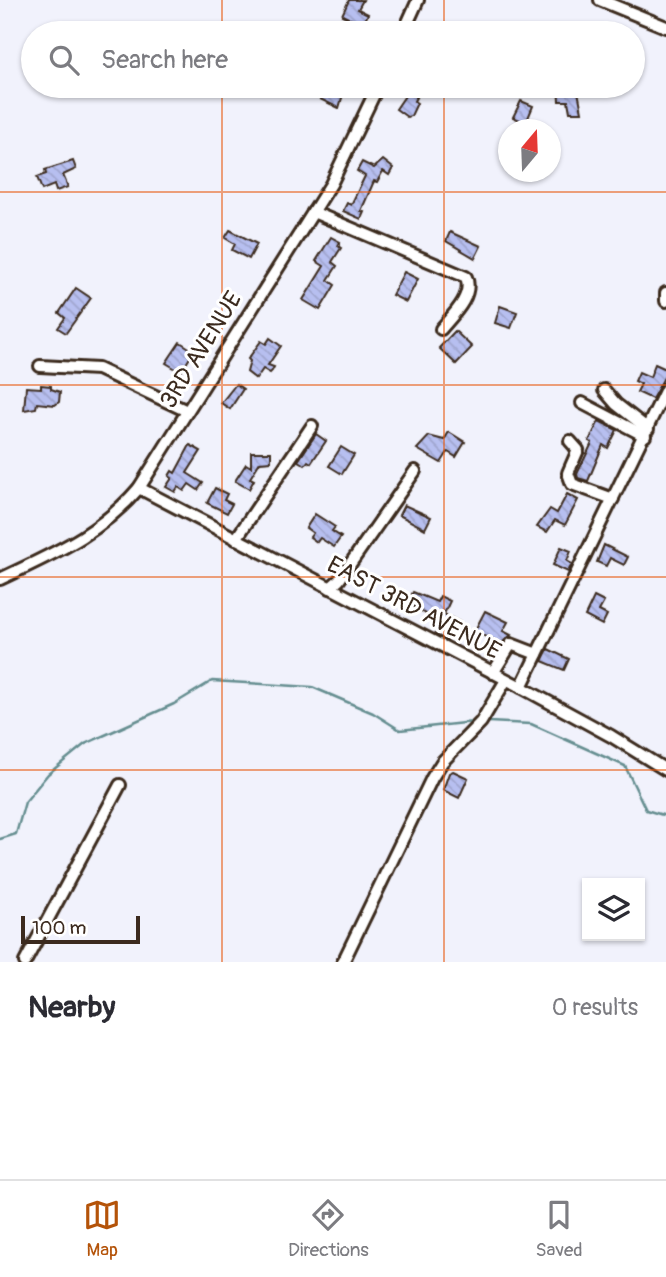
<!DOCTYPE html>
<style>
:root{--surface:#fff;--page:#f2f2f3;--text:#2b2b33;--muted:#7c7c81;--line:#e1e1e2;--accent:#b45309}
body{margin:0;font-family:Pangolin,sans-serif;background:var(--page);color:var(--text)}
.controls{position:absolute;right:21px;bottom:21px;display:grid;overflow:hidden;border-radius:0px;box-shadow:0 2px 5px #0004}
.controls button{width:63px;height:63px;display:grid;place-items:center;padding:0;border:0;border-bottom:2px solid var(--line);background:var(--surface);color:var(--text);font:35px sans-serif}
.compass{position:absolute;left:498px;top:119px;width:63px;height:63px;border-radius:50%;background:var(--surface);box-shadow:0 2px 5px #0004;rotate:19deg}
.scale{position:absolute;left:21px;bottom:18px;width:119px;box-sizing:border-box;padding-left:7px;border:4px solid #3b2a1e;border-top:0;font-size:19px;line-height:24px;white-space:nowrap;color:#3b2a1e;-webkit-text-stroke:5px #fff;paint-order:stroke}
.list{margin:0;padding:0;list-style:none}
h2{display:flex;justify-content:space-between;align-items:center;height:91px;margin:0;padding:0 28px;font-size:30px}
h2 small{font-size:23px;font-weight:400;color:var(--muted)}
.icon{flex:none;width:38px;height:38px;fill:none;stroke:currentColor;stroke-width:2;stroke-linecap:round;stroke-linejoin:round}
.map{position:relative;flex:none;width:666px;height:962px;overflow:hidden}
.search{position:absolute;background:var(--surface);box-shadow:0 2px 5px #0004;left:21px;right:21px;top:21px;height:77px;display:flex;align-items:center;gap:18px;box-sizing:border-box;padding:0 24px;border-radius:38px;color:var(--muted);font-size:26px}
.sheet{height:217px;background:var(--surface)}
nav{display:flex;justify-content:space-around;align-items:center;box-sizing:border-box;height:98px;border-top:2px solid var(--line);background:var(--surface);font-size:19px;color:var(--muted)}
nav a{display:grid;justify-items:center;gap:4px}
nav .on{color:var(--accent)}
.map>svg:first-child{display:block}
</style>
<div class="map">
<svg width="666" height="962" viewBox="0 0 666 962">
<defs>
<pattern id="building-back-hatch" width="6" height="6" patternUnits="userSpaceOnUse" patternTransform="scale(1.75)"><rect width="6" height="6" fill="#b7bff0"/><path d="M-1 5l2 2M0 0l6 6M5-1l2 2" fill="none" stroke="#9ea4cd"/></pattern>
</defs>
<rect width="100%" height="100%" fill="#f1f2fc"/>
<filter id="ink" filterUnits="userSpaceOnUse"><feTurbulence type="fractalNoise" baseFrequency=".0143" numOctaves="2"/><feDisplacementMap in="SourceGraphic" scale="14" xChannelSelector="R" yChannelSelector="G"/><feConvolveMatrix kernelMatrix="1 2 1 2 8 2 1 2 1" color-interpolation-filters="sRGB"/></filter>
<g filter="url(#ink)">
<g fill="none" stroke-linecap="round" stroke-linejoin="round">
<g stroke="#658e90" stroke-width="2.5">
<polyline points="489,722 531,724 625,766 646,810 666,816"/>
<polyline points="0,839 16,834 25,802 48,774 85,744 174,704 212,681 312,687 373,713 400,730 473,722"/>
</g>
</g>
<g fill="url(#building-back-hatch)" stroke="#3b2a1e" stroke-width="2">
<polygon points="349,0 363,0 358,9 368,14 363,25 342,15"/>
<polygon points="334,86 344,91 339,108 320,99 325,88 332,91"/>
<polygon points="558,86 577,86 582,112 570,112 568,101 559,101"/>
<polygon points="409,90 418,94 414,101 417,103 411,116 407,117 396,109"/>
<polygon points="521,101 533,106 526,123 513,117"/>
<polygon points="383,160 393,168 389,175 383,171 377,182 374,181 361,211 364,212 361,219 343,211 347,203 351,205 365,176 357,171 362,162 374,168"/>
<polygon points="73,161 76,169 63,175 68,187 56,191 54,185 42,190 37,177 46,174 45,170"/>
<polygon points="230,230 257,244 249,259 232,250 235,244 225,238"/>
<polygon points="450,232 481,246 475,258 446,241"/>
<polygon points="331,237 340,242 338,246 341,248 332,262 337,266 328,280 335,285 320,310 303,300 324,266 316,261"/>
<polygon points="404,272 418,279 406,302 392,295"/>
<polygon points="76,288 91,298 66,333 58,328 65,318 59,313"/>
<polygon points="500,306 517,312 511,328 495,323"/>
<polygon points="455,331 472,347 456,364 439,348"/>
<polygon points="270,338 281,346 268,365 274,367 272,371 270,373 263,369 256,379 247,372 250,361 248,359 261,341 266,344"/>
<polygon points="180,342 194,351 181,372 166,363"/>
<polygon points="655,364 666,369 666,374 652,399 637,392 641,384 635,381 639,372 650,377"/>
<polygon points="236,384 243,389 230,409 221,403"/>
<polygon points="41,385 51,386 51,389 60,392 59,402 55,405 37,403 36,408 24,410 26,387 41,388"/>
<polygon points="599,421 617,430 608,448 603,445 588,481 578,478 577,474 592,443 589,441"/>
<polygon points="449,432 465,442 456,457 448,452 441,463 417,449 429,436 444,440"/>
<polygon points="316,434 326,441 311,463 308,461 305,465 298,461"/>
<polygon points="190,445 201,451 187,473 203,483 198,490 189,484 184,491 178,487 175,492 166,487 172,478 169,476 172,471 175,473"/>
<polygon points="341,447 354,455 342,474 329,466"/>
<polygon points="251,452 271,452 271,461 260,462 250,478 254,480 249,489 235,481 246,464 251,467"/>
<polygon points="215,488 227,494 224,500 232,504 227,513 207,503"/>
<polygon points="567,494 578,500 565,525 555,520 547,532 537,527 550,509 557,513"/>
<polygon points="404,505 431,517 425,529 399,515"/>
<polygon points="315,514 335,527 332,531 341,537 334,547 320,538 317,542 310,537 313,533 306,528"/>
<polygon points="604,545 628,557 624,565 610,558 606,566 597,562"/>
<polygon points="561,547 571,551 567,561 572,564 568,572 553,565"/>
<polygon points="413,592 437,602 440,596 450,601 444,614 461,623 456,632 413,606 414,604 408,601"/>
<polygon points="594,597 604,602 599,611 607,615 602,625 585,616"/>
<polygon points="485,611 508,622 503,631 511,635 502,643 474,632"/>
<polygon points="548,649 569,659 564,670 542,661"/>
<polygon points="453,771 468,778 459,798 443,790 449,773"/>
</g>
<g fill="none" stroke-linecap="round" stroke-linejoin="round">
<g stroke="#3b2a1e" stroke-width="16">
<g id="minor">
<polyline points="600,0 666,27"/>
<polyline points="403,33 418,0"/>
<path d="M313 212 466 277C474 296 452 316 441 329"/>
<polyline points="666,293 666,301"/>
<polyline points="40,366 98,369 187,411"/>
<polyline points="604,390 616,404 648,429"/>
<polyline points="582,403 645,436"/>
<polyline points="570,441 578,450 568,473 572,484 613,499"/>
<polyline points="139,488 521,687 611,736 666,770"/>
<polyline points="236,539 312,426"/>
<path d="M0 579C54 553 99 535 139 488L331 184 378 86"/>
<polyline points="330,588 339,580 415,471"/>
<polyline points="493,673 511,644 537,654"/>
<polyline points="521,687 666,389"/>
<polyline points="25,962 120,785"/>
<polyline points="343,962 432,778 442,762 481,722 506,680"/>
</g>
</g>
<use href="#minor" stroke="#fff" stroke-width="10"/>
</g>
</g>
<path fill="none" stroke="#e8590c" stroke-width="2" stroke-opacity="0.55" d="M222 0V33M444 0V33M222 86V962M444 86V962M0 192H666M0 385H666M0 577H666M0 770H666"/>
<g text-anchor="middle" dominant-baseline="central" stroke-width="6" stroke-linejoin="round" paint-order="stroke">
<g font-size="24" fill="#3b2a1e" stroke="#fff">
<text transform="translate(201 350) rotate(-58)">3RD AVENUE</text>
<text transform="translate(414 608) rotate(28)">EAST 3RD AVENUE</text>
</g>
</g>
</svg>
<div class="controls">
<button><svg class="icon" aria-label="layers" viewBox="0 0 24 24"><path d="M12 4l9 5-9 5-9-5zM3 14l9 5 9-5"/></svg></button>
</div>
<svg class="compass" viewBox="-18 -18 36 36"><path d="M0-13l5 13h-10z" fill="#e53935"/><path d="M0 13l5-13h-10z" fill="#7c7c81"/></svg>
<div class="scale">100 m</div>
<div class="search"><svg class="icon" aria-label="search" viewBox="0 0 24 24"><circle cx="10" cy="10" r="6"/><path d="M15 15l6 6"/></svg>Search here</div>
</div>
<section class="sheet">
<h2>Nearby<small>0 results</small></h2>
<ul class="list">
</ul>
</section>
<nav>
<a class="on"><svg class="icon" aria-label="map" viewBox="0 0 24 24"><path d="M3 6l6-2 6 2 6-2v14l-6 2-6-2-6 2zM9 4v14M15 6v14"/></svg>Map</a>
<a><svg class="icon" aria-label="directions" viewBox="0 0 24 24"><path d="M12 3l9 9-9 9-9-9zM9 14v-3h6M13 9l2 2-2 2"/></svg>Directions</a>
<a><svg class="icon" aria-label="saved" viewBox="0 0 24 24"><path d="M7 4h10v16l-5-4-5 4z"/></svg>Saved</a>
</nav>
